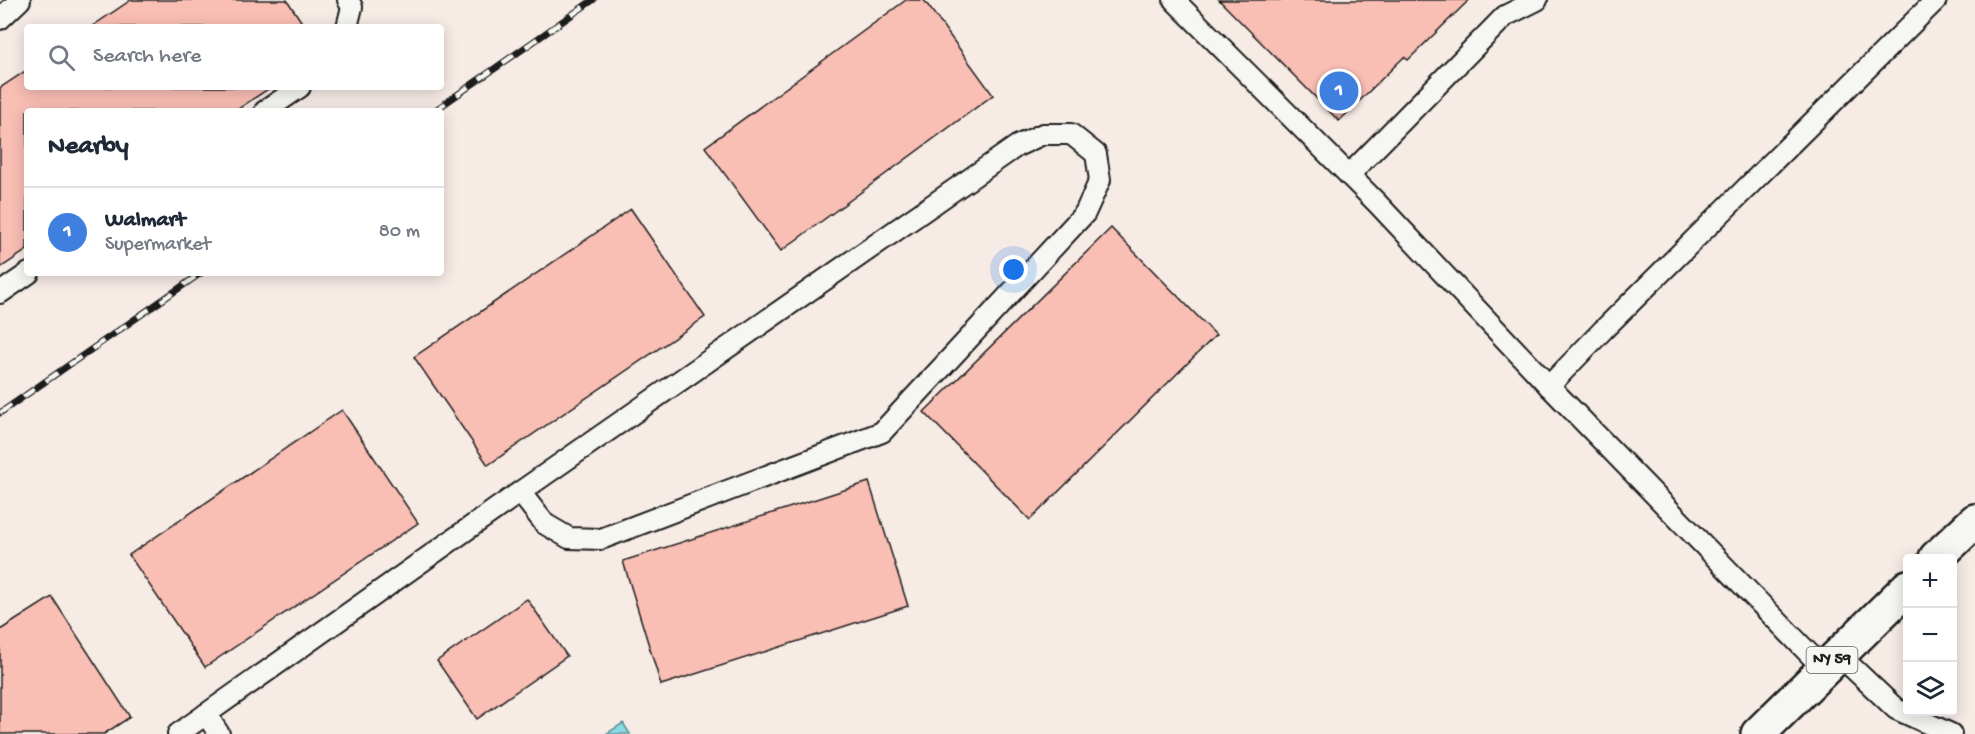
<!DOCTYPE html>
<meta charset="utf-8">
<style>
:root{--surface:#fff;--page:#f6f6f7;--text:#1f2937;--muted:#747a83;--line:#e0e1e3;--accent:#111827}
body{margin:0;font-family:"Gochi Hand",sans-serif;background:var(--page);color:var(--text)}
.controls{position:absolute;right:18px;bottom:18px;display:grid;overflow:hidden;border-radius:6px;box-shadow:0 3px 15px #0003}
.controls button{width:54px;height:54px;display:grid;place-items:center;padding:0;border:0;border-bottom:2px solid var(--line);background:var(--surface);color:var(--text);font:30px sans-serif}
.you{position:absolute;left:1014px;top:270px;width:21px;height:21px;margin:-15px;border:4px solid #fff;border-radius:50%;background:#1a73e8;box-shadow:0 0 0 9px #1a73e833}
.badge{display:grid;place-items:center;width:39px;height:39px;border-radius:50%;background:var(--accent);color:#fff;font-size:20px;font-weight:700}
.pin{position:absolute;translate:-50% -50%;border:3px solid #fff;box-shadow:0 2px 6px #0006}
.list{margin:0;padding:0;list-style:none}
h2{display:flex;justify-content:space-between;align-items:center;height:78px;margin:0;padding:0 24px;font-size:26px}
h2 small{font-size:20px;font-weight:400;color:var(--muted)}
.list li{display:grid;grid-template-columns:39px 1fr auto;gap:18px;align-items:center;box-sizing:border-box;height:90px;padding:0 24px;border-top:2px solid var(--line)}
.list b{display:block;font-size:22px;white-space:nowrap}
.list p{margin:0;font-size:20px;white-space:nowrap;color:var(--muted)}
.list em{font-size:20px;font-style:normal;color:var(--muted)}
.icon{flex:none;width:33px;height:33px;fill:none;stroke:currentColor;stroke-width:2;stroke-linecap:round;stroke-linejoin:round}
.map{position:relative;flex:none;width:1975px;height:734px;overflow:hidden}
.search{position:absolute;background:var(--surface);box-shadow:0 3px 15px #0003;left:24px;top:24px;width:420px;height:66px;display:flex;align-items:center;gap:15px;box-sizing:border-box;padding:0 21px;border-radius:6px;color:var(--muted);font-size:22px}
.panel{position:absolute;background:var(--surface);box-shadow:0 3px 15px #0003;left:24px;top:108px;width:420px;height:168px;border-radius:6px}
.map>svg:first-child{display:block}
</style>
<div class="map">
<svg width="1975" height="734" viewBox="0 0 1975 734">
<rect width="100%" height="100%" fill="#f7ebe6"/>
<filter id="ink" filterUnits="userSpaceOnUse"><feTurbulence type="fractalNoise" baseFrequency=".0167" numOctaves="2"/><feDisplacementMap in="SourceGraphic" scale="12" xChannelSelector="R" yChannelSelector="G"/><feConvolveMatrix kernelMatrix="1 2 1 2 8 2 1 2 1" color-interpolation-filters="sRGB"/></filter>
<g filter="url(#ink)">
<polygon fill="#89dae3" stroke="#5d8e93" stroke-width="1.5" points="623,723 630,734 606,734"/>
<g fill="#f9beb4" stroke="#1c1c1c" stroke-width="1.5">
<polygon points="131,0 287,0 305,27 91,27"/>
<polygon points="906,0 924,0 993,95 781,251 705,147"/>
<polygon points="1219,0 1469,0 1408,60 1404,57 1339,121"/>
<polygon points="27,70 27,87 271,87 235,111 27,111 27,250 0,268 0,88"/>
<polygon points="631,209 705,317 488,465 414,357"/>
<polygon points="1111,228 1216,335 1030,520 924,412"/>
<polygon points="342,410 418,523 205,667 129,555"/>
<polygon points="869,482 908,606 661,685 623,561"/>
<polygon points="52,597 130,717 104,734 0,734 0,630"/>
<polygon points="527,599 567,656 477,719 437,661"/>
</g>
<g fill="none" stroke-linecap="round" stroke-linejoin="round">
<g stroke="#1c1c1c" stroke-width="24">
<g id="service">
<polyline points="1174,0 1377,203 1549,386 1824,669"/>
<polyline points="0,19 20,0"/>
<polyline points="347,27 352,7 348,0"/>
<polyline points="265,111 300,87"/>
<polyline points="1349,175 1505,16 1537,0"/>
<polyline points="0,293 29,273"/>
<polyline points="1549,386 1603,330 1936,0"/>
<polyline points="1838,654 1896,709 1951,734"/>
<polyline points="206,714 219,734"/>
<polyline points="178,734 520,492 1017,146 1043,134 1071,134 1096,154 1100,180 1085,213 882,432 601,539 569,538 545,524 520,492"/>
</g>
</g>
<g stroke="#1c1c1c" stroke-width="38">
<g id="primary">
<polyline points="1936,558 1975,521"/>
<polyline points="1758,734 1908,587"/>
</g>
</g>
<use href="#service" stroke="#f6f6f2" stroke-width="20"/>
<use href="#primary" stroke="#f6f6f2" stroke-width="33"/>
<g stroke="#1c1c1c" stroke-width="7">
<g id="rail">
<polyline points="434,111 593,0"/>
<polyline points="0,413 201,273"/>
</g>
</g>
<use href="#rail" stroke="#f6f6f2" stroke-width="4.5" stroke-dasharray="14" stroke-linecap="butt"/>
</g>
</g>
<g text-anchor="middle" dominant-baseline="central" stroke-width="4.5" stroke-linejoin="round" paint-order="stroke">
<rect fill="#f6f6f2" stroke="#5d5d5c" stroke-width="1.5" x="1806.5" y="647" width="51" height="26" rx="4.5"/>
<g font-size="16" font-weight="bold" fill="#1c1c1c">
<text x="1832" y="660">NY 59</text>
</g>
</g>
</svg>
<div class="controls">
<button>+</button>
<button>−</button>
<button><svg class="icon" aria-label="layers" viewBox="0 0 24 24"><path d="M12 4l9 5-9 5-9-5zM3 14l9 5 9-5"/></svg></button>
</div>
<div class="you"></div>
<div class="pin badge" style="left:1339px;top:91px;background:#3f7fe0">1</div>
<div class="search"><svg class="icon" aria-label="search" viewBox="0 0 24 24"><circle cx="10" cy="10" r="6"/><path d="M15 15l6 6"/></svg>Search here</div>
<section class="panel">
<h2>Nearby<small></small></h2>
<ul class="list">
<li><span class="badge" style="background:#3f7fe0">1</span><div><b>Walmart</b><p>Supermarket</p></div><em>80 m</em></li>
</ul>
</section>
</div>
